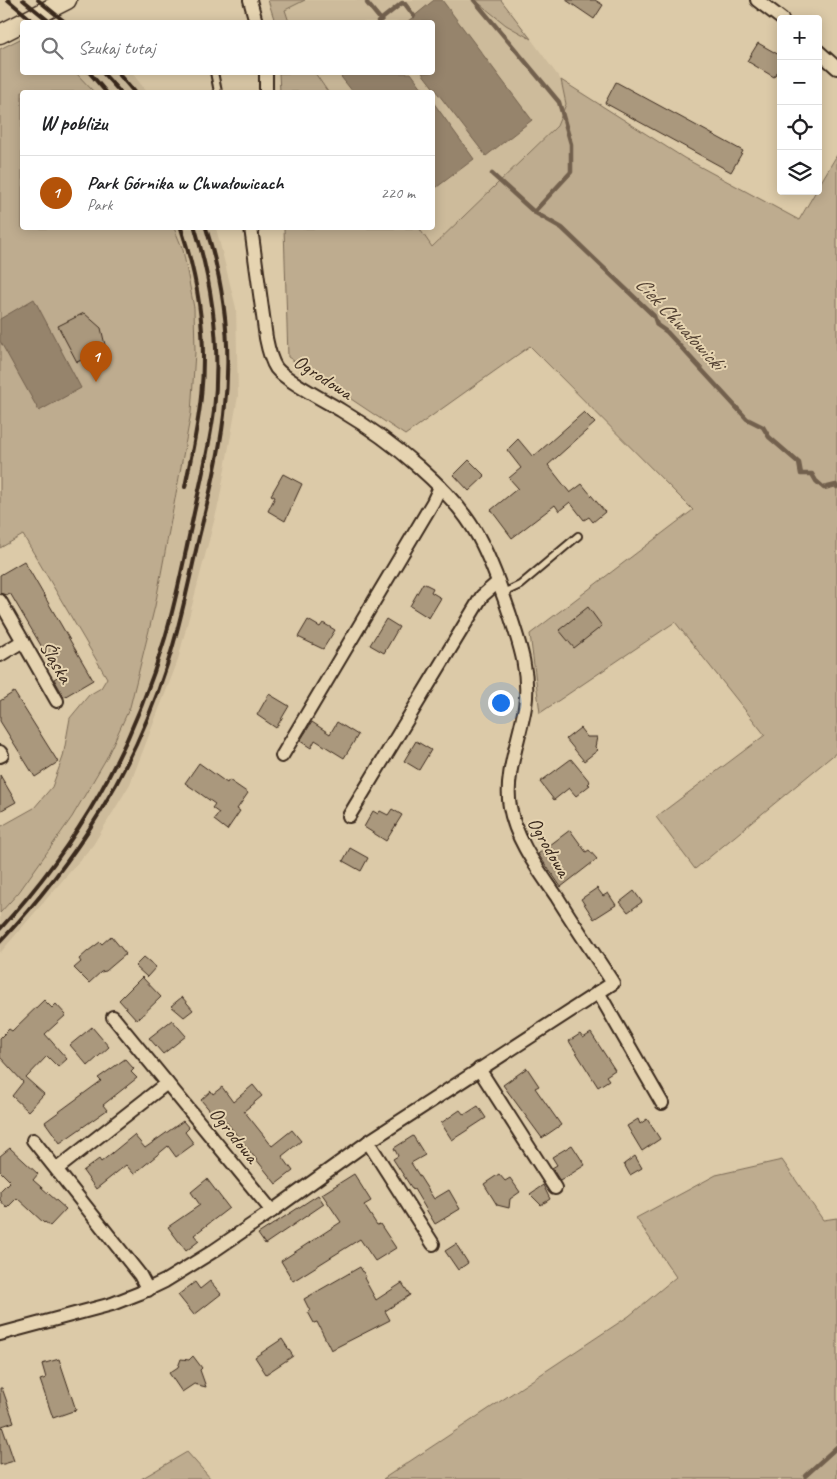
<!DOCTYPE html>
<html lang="pl">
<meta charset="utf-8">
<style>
:root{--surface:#fff;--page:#f2f2f2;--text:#202124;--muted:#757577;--line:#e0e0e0;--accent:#b45309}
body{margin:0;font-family:Caveat,sans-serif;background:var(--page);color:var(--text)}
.controls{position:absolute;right:15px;top:15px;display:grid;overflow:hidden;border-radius:5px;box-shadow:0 2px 12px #0003}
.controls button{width:45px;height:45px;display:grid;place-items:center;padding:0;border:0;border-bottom:1px solid var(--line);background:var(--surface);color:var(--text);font:25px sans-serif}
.you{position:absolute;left:500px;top:702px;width:18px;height:18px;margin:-12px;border:4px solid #fff;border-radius:50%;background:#1a73e8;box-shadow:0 0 0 8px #1a73e833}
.badge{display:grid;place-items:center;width:32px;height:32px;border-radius:50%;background:var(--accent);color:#fff;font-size:16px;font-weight:700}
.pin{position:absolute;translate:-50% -41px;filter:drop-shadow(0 1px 2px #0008)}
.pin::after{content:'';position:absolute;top:26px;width:18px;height:15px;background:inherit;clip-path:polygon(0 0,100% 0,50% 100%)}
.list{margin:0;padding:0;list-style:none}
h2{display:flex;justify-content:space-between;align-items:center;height:65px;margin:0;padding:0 20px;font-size:21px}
h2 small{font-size:16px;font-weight:400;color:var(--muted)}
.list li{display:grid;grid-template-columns:32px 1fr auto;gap:15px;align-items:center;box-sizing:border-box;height:75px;padding:0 20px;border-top:1px solid var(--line)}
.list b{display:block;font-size:19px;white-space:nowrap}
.list p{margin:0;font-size:16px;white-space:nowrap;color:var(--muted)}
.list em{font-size:16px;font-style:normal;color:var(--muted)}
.icon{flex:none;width:28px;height:28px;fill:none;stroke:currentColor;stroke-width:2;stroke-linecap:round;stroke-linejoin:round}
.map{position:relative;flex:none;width:837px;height:1479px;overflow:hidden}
.search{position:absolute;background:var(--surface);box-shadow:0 2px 12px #0003;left:20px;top:20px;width:415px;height:55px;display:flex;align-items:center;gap:12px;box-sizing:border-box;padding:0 18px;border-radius:5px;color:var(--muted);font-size:19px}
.panel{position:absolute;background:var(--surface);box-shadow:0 2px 12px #0003;left:20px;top:90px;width:415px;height:140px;border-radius:5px}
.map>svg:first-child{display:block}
</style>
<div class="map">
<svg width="837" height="1479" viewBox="0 0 837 1479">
<rect width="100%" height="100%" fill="#dccaa8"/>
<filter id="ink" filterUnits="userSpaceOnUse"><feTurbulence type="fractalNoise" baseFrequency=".02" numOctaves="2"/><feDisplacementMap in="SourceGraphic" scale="10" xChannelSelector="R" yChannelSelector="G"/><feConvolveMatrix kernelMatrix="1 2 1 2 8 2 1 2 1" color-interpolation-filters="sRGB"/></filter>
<g filter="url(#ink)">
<g fill="#cdbb9b">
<polygon points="305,0 475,0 506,25 531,39 561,80 566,104 557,126 432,247 419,228 432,228 432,92 328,92 315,73 432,72 432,22 289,22 285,10"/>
<polygon points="76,73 132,73 147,92 94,92"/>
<polygon points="174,228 216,228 236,308 238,396 219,502 177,663 130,784 93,845 0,953 0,913 19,892 72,817 106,759 130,707 155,606 191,413 195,352 194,308 183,250"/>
</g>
<g fill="#beac8f" stroke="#7c6b56">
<polygon points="268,0 305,0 285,10 289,22 275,22"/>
<polygon points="475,0 501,0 531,39 506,25"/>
<polygon points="22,38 22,72 76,73 94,92 22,92 22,228 174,228 183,250 194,308 195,352 191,413 155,606 130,707 106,759 72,817 19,892 0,913 0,827 34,808 52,787 63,757 70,718 89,695 101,688 107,678 23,535 0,548 0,49"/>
<polygon points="279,73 315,73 328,92 280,92"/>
<polygon points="561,80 684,158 799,220 816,191 818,191 818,187 837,155 837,752 695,869 656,817 765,735 675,622 540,713 530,634 693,510 530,346 405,435 288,357 284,228 419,228 432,247 557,126 566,104"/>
<polygon points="782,1160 823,1220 837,1218 837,1479 383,1479 629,1316 676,1277 636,1218 716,1175"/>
<polygon points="187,1452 211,1479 141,1479"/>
</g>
<g fill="#96846c" stroke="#72604d">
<polygon points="434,0 442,0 532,120 486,156 422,73 432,72 432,22 407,22"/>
<polygon points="338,73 411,73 425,92 353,92"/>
<polygon points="433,102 474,159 433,190 432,190"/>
<polygon points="34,299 81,388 39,411 0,341 0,319"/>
</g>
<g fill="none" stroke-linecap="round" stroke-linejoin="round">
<g stroke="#72604d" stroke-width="4.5">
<polyline points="474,0 559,102 571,144 571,172 534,212"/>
<polyline points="367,3 381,20"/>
<polyline points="378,22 402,3 405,4 414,16"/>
<polyline points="492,174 534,212 562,228 654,316 657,325 667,332 747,419 763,427 769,437 799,463 801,474 812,474 816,481 824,488 836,485 837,487"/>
<polyline points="805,1476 837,1447"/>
</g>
</g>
<g fill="#aa987d" stroke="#3b2a1e">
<polygon points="566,0 595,0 603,5 594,19"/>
<polygon points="758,43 781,56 781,66 774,77 747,61"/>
<polygon points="616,82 743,151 731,172 605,103"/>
<polygon points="84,313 101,328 106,349 77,362 58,326"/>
<polygon points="584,412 595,423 548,465 570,493 582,484 605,512 593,522 589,517 584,520 570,502 559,511 555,505 512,538 491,510 518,488 509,478 521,468 507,450 518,439 533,457"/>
<polygon points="469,460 485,476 469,491 454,475"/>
<polygon points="283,474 302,484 285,521 268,511 275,497 271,495"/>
<polygon points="24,561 93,680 64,697 54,679 59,676 10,593 6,595 0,593 0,575"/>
<polygon points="423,583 433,588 431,592 441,598 429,618 410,606"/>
<polygon points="588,607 602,626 574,648 559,630"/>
<polygon points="386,619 399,627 384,653 370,645"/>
<polygon points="308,620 320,627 323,623 335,630 323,649 298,637"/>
<polygon points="14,692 58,762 35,777 0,721 0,701"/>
<polygon points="269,694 289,706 276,728 257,715"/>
<polygon points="312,722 330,734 337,722 358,735 344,758 315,740 311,748 300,741"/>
<polygon points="580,728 587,737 597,737 595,747 598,750 584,761 566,739"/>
<polygon points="416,741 431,750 419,770 404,761"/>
<polygon points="571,759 590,782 588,784 590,785 576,796 569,788 554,800 540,782"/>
<polygon points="199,763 227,783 229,780 248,793 237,809 240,811 227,830 214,820 219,813 212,808 215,804 185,783"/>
<polygon points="0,775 16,802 0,811"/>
<polygon points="392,809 402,815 386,841 364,827 373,811 378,814 380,811 388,815"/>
<polygon points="570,830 586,852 589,850 597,859 561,887 538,854"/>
<polygon points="350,848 368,858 361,871 343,861"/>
<polygon points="597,888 603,896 608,893 616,905 594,919 581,899"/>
<polygon points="634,891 642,902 628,912 620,902"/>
<polygon points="111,936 126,954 106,971 101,972 89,983 74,968 81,962 79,959 88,951 100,942 102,944"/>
<polygon points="144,957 156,967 147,977 135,966"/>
<polygon points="142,977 161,997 137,1020 119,1000"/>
<polygon points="182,997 193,1010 184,1017 171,1006"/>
<polygon points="44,1000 52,1008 56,1004 66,1015 45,1034 67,1059 58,1067 47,1056 26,1078 44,1094 28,1111 12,1096 23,1082 0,1057 0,1038 9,1029 12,1031"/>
<polygon points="172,1020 186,1036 163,1054 149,1038"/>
<polygon points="92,1027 109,1047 88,1066 70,1045"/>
<polygon points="591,1033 615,1070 606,1076 609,1080 598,1087 569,1041 580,1034 583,1038"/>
<polygon points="125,1059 134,1069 131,1072 137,1078 103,1105 107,1110 60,1143 45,1122 101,1081 98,1078"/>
<polygon points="527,1068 539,1086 535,1088 561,1125 542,1138 503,1085"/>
<polygon points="253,1085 262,1096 244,1111 272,1146 292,1130 301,1141 282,1156 293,1171 276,1184 223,1118 219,1121 201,1100 211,1091 213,1094 222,1087 233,1102"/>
<polygon points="478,1106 486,1118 452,1140 441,1123 460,1110 464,1115"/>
<polygon points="638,1119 640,1124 647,1119 660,1139 642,1151 627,1126"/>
<polygon points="183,1121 189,1128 185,1132 194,1144 176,1157 168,1146 134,1174 126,1165 96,1189 83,1171 99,1159 101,1162 134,1135 145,1148"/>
<polygon points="413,1136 425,1155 411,1163 434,1199 449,1190 460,1209 435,1224 414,1189 413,1190 393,1159 398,1156 394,1148"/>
<polygon points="572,1145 585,1165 560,1181 552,1168 557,1165 552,1157"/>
<polygon points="10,1148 38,1174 33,1180 66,1209 50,1226 45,1222 44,1223 17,1198 7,1208 0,1200 0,1191 10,1181 0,1171 0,1156"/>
<polygon points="635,1156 642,1168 630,1175 624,1164"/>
<polygon points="354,1174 371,1201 364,1205 377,1225 380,1224 396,1248 375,1261 360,1239 293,1281 281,1261 341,1222 322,1194"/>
<polygon points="499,1174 505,1181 510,1178 520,1192 510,1199 509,1208 497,1205 484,1184"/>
<polygon points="207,1179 229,1208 194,1235 199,1241 186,1251 168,1227 200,1205 191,1192"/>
<polygon points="543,1185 550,1199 541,1205 530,1194"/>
<polygon points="318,1195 324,1204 265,1244 258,1234"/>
<polygon points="456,1244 468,1263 458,1270 445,1251"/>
<polygon points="360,1267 366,1277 364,1278 376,1300 402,1283 410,1295 385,1311 390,1320 331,1350 317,1322 314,1323 308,1312 310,1311 304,1299"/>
<polygon points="210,1281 221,1294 194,1315 178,1295 195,1282 200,1289"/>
<polygon points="282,1339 293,1356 266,1374 255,1357"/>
<polygon points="193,1356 202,1368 200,1370 206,1387 194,1384 182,1392 169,1373 178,1367 181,1359 189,1360"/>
<polygon points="59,1359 76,1410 53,1418 40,1380 46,1378 42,1364"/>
<polygon points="0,1388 2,1388 14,1422 2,1426 14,1461 0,1465"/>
</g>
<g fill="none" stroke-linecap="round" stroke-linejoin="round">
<g stroke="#3b2a1e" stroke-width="10">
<g id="lane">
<polyline points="214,72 218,92"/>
<polyline points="503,593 520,585 578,536"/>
</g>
</g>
<g stroke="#3b2a1e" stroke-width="16">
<g id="street">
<polyline points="250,0 256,22"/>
<polyline points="757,0 782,19"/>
<polyline points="818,51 837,68"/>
<polyline points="266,72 266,92"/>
<polyline points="0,601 57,701"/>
<polyline points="0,655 23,641"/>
<polyline points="0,752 2,755 0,756"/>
<polyline points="282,756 433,502 440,487"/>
<polyline points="349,816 482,596 498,582"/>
<polyline points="598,992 662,1103"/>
<polyline points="113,1017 272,1211"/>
<polyline points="479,1069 555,1188"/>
<polyline points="33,1140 140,1275 148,1290"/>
<polyline points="368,1142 433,1244"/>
<polyline points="57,1169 167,1083"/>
<path d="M0 1334 112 1304 140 1293 165 1281 212 1252 272 1211 368 1142 613 983C594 954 575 926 557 897 538 869 516 841 510 807 504 776 520 738 525 707 530 674 520 645 510 615 501 589 492 562 479 538 453 489 389 439 342 411 326 401 286 381 276 368 270 359 268 348 266 338L251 228"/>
</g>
</g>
<g stroke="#3b2a1e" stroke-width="21">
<polyline id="secondary" points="0,34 67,0"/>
</g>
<use href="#lane" stroke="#e6d4b1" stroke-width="6"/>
<use href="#street" stroke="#e6d4b1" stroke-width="12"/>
<use href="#secondary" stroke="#e6d4b1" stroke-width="18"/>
<g stroke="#3b2a1e" stroke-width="4">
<polyline points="8,0 34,22"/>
<polyline points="23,0 50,22"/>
<polyline points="38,0 65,22"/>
<polyline points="89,72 106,92"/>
<polyline points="102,72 120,92"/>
<polyline points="117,72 134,92"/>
<path d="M181 228C199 282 207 340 201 397 198 427 191 457 185 487"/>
<path d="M0 929C79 843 132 749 165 638 176 601 183 564 191 527 199 488 209 450 214 411 221 348 213 288 195 228"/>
<path d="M0 942C76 861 133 772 167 665 181 623 189 580 199 537 209 497 219 457 224 415 232 353 225 288 206 228"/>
</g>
</g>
</g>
<g text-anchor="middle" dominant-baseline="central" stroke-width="4" stroke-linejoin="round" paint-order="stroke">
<g font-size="20" fill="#3b2a1e" stroke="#e6d4b1">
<text transform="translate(323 377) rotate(33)">Ogrodowa</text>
<text transform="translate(56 662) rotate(60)">Śląska</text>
<text transform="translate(549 847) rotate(60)">Ogrodowa</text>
<text transform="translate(234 1135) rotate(51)">Ogrodowa</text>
</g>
<g font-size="21" font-style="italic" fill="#524032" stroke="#e6d4b1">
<text transform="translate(680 323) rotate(47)">Ciek Chwałowicki</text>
</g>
</g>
</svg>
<div class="controls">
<button>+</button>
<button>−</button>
<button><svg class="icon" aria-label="locate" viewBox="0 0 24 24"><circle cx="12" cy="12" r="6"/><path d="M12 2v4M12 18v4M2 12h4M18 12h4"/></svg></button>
<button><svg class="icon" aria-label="layers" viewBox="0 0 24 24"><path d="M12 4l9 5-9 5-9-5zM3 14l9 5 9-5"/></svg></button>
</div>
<div class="you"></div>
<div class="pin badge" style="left:96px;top:382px">1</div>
<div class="search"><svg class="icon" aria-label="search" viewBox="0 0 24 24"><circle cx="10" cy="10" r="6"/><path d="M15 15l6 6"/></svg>Szukaj tutaj</div>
<section class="panel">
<h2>W pobliżu<small></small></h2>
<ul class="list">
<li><span class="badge">1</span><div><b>Park Górnika w Chwałowicach</b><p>Park</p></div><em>220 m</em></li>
</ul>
</section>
</div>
